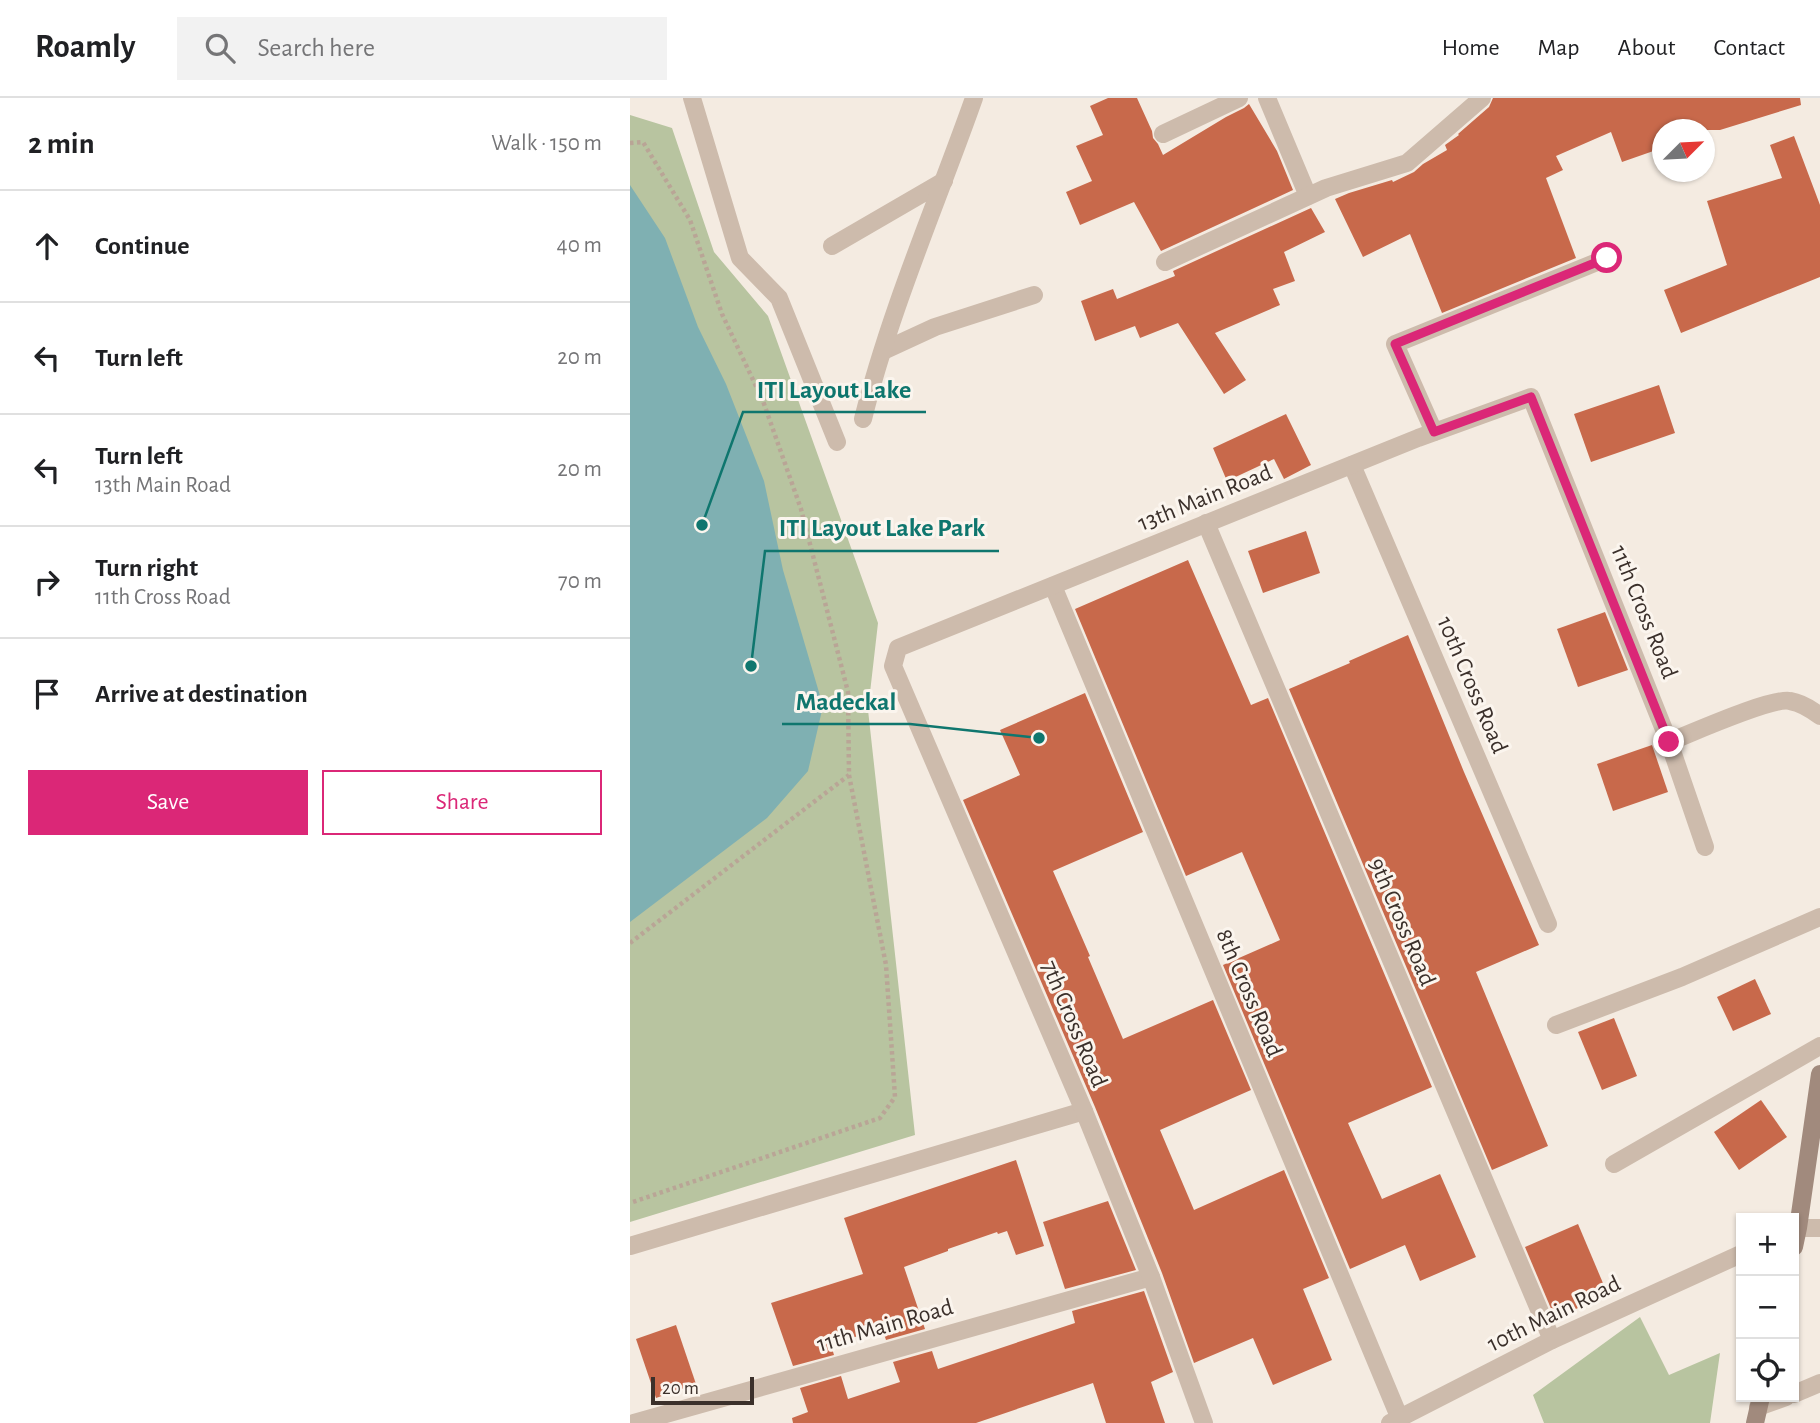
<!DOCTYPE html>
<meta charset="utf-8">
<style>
:root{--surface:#fff;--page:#f2f2f2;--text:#202124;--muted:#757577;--line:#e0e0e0;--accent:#db2777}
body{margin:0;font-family:"Alegreya Sans",sans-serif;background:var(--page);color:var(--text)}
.controls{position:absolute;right:21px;bottom:21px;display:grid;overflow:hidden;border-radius:0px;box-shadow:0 2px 5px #0004}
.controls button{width:63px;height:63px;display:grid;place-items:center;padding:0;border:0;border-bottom:2px solid var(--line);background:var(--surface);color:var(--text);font:35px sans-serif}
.compass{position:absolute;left:1022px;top:21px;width:63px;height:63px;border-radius:50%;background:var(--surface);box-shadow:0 2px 5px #0004;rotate:66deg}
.scale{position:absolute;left:21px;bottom:18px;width:103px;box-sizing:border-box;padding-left:7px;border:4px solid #3b302b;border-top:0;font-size:19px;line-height:24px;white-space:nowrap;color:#3b302b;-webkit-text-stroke:5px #fbf5ee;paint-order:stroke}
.stop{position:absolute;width:21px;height:21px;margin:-16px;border:5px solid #db2777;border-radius:50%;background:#fff}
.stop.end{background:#db2777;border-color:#fff;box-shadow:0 2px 7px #0008}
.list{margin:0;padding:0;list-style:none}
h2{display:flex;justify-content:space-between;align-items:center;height:91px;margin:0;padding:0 28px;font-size:30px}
h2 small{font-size:23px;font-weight:400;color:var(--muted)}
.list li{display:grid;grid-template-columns:46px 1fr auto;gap:21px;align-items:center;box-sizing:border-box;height:112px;padding:0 28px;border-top:2px solid var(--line)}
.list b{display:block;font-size:26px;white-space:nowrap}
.list p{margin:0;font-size:23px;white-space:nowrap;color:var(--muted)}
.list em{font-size:23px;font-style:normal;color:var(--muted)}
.actions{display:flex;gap:14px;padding:21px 28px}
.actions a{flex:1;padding:16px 0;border:2px solid var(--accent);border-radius:0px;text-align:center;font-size:24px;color:var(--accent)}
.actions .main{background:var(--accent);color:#fff}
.icon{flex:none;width:38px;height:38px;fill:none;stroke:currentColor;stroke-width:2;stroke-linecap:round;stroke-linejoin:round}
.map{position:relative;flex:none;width:1190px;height:1325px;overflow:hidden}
header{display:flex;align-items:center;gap:42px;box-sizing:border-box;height:98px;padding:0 35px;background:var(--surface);border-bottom:2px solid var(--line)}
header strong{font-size:33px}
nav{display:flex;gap:38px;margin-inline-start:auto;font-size:24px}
.search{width:490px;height:63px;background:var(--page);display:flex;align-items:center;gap:18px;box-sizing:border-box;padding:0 24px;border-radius:0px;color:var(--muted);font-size:26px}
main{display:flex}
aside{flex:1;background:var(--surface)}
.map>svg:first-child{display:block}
</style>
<header>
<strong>Roamly</strong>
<div class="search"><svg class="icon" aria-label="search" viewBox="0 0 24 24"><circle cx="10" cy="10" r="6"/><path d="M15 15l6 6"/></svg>Search here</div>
<nav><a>Home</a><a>Map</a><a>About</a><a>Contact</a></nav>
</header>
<main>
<aside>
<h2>2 min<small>Walk · 150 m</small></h2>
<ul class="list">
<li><svg class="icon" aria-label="ahead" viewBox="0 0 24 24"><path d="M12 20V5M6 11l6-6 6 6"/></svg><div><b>Continue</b></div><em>40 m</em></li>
<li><svg class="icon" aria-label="left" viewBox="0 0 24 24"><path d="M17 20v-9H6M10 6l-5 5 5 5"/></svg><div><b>Turn left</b></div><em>20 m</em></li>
<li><svg class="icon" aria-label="left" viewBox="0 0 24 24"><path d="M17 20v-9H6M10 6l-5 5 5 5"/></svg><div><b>Turn left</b><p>13th Main Road</p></div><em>20 m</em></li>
<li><svg class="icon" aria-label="right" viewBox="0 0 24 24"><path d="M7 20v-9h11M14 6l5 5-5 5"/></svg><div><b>Turn right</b><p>11th Cross Road</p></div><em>70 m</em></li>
<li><svg class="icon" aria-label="arrive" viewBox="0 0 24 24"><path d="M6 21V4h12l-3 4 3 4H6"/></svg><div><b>Arrive at destination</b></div></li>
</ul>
<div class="actions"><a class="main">Save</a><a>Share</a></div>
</aside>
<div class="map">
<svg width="1190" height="1325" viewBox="0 0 1190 1325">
<rect width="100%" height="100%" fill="#f4ebe1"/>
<g fill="#b8c4a0">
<polygon points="0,17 42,30 84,154 138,218 248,525 238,612 285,1037 0,1124"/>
<polygon points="1010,1219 1039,1277 1090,1255 1080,1325 914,1325 903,1297"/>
</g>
<polygon fill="#7fb0b2" points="0,87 35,140 68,229 96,286 134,383 153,472 193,608 178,673 137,720 0,824"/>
<g fill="#c8694b">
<polygon points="478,0 507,0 522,33 523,40 528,46 533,57 596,19 614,10 619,6 647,53 663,92 531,153 504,104 450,127 436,94 462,83 446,48 473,37 460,8"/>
<polygon points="863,0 1170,0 1171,7 1090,32 1032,32 1032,50 992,64 981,34 926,58 933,72 916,80 946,160 812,215 780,136 733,159 705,101 719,95 762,82 763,84 784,74 793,66 817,52 815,47 829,37 828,36 859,9"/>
<polygon points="1164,38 1190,107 1190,179 1051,235 1034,192 1097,167 1077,103 1152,80 1140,47"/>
<polygon points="681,110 695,134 654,154 665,183 643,191 650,207 585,235 616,282 594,296 548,225 510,240 505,228 465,243 451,203 483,191 487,201 545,178 543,173"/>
<polygon points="1029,287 1045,335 961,364 944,316"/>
<polygon points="656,316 681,367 654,381 644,361 597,383 583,350"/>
<polygon points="676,433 690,475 633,495 618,453"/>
<polygon points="558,462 621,607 638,600 802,989 718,1025 752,1101 810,1076 846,1159 790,1183 775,1147 720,1171 593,867 650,842 612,754 556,778 445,511"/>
<polygon points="975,514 998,572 948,589 927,531"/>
<polygon points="778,537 834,674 909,847 846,874 918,1048 862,1072 659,591 720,565 719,563"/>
<polygon points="455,595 513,734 423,773 460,858 458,859 493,941 583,902 621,992 530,1032 564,1112 654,1072 699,1180 673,1191 702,1262 643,1287 623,1240 564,1265 532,1175 465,1009 333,702 390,677 370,632"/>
<polygon points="1022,647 1038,694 983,713 967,666"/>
<polygon points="1125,881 1141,916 1103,933 1087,899"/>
<polygon points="984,920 1007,978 972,992 948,934"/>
<polygon points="1131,1002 1157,1039 1109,1072 1084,1034"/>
<polygon points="386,1062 414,1148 386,1157 377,1133 368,1136 367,1134 318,1151 318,1153 274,1169 295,1231 256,1242 252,1230 201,1247 204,1257 163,1268 141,1205 233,1176 214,1120"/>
<polygon points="478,1103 506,1172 435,1191 413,1124"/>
<polygon points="948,1126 978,1197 925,1220 895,1149"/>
<polygon points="514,1193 543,1274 521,1284 535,1325 476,1325 463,1285 346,1325 163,1325 162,1320 178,1314 170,1290 211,1278 218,1301 270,1284 263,1264 302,1253 308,1271 445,1225 442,1213"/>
<polygon points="46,1227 66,1286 26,1300 6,1241"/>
</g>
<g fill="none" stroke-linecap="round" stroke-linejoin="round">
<g stroke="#b9a596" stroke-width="4.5" stroke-dasharray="3.5 3.5" stroke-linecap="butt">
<polyline points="0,45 13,44 60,122 92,216 133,303 171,411 218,594 219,677 256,867 265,999 250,1020 0,1105"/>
<polyline points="0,845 219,677"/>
</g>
<g stroke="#cdbbac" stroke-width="18">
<polyline points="62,0 110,160 149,200 207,344"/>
<polyline points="637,0 678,98"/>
<polyline points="533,36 609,0"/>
<polyline points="202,148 314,83"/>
<polyline points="535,164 696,90 777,65 852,0"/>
<polyline points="253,253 305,229 404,197"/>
<path d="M233 321C260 212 307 105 344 0"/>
<polyline points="804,334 765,246 977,160"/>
<polyline points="722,367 918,826"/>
<polyline points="576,425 922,1242"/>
<polyline points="423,488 770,1321"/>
<path d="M1039 644C1062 635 1142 599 1160 603 1172 605 1181 611 1190 618"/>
<polyline points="926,927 1052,879 1190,819"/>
<polyline points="984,1066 1190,948"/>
<polyline points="1164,1131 1168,1130 1190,1130"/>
<polyline points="0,1148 454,1013"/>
<polyline points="1164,1296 1190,1285"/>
<polyline points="1128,1309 1156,1299"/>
<polyline points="4,1325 521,1179"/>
<polyline points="574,1325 521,1179 454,1013 263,568 268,550 788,340 901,299 1039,644 1075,749"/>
<polyline points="760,1325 922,1242 1111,1156"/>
</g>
<g stroke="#a18a7d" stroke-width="18">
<polyline points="1164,1149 1168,1130 1190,976"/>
<polyline points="1125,1325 1131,1299"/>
</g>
</g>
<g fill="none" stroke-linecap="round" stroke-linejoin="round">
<polyline stroke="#db2777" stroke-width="9" points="977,160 765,246 804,334 901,299 1039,644"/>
</g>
<g text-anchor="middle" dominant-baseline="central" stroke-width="6" stroke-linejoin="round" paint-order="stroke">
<g font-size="24" fill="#3b302b" stroke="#fbf5ee">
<text transform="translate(575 400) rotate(-22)">13th Main Road</text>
<text transform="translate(1014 514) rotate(68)">11th Cross Road</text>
<text transform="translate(842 587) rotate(67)">10th Cross Road</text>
<text transform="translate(772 824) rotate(67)">9th Cross Road</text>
<text transform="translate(619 895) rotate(67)">8th Cross Road</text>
<text transform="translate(444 926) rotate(67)">7th Cross Road</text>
<text transform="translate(924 1216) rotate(-26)">10th Main Road</text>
<text transform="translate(255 1228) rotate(-16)">11th Main Road</text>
</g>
</g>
<path fill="none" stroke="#0f766e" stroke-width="2.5" d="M72 427L113 314H296M121 568L135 453H369M409 640L280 626H152"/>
<g fill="#0f766e" stroke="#fbf5ee" stroke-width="2.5">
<circle cx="72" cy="427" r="7"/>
<circle cx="121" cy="568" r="7"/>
<circle cx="409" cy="640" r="7"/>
</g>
<g font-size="26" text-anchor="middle" font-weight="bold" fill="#0f766e" stroke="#fbf5ee" stroke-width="6" stroke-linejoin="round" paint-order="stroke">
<text x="204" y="300">ITI Layout Lake</text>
<text x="252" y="438">ITI Layout Lake Park</text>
<text x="216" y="612">Madeckal</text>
</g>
</svg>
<div class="controls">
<button>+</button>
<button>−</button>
<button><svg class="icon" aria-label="locate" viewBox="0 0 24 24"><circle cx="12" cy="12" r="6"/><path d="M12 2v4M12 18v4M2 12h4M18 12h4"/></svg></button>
</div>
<svg class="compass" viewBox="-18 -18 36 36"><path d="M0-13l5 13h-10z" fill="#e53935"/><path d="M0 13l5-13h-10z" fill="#757577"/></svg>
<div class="scale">20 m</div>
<div class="stop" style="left:977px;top:160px"></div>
<div class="stop end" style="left:1039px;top:644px"></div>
</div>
</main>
